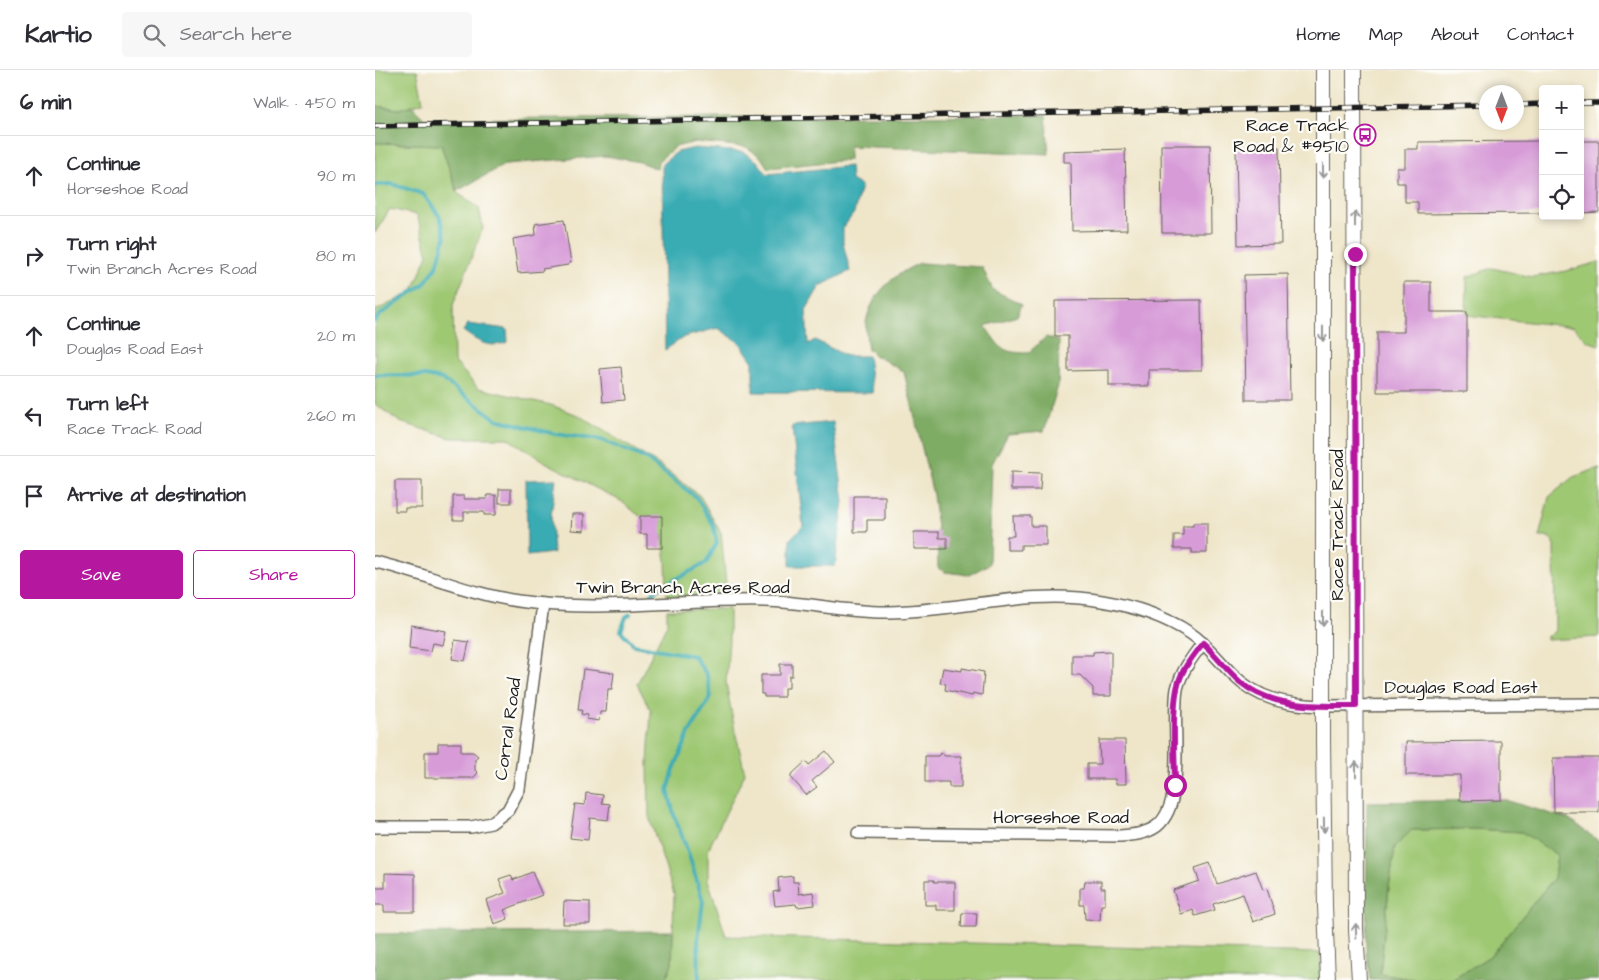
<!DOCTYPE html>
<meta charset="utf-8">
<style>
:root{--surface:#fff;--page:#f7f7f7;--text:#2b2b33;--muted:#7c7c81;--line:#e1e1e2;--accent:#b5179e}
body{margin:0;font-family:"Architects Daughter",sans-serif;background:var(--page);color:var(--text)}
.controls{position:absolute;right:15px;top:15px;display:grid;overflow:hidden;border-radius:5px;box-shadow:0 2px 8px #0003}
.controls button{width:45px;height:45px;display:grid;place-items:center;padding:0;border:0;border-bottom:1px solid var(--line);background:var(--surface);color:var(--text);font:25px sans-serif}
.compass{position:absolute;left:1104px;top:15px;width:45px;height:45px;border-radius:50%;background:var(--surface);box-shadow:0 2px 8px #0003;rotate:180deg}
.stop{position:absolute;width:15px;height:15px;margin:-11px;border:4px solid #b5179e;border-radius:50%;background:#fff}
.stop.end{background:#b5179e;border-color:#fff;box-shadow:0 1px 5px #0008}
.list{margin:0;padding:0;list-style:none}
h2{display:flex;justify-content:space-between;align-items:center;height:65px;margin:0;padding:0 20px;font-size:21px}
h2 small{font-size:16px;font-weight:400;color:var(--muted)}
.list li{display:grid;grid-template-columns:32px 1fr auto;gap:15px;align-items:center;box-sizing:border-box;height:80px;padding:0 20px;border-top:1px solid var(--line)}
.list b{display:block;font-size:19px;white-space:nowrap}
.list p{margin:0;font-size:16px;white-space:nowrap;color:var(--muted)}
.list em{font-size:16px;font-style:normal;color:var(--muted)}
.actions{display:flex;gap:10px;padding:15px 20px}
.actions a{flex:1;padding:11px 0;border:1px solid var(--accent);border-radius:5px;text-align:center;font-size:18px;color:var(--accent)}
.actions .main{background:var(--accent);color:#fff}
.icon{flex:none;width:28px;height:28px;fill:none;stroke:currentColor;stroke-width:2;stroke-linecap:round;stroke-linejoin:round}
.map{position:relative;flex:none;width:1224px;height:910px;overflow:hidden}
header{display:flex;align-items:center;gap:30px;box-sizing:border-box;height:70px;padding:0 25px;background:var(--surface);border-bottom:1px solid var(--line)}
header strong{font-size:24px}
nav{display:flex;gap:28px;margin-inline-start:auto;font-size:18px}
.search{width:350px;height:45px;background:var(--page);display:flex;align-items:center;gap:12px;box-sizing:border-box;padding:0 18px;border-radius:5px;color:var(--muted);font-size:19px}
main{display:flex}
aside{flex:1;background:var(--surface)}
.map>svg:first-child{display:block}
</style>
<header>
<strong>Kartio</strong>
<div class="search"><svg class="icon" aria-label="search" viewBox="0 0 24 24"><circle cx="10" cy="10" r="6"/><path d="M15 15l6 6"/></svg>Search here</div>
<nav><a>Home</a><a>Map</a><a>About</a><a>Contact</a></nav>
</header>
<main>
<aside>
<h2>6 min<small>Walk · 450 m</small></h2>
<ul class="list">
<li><svg class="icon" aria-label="ahead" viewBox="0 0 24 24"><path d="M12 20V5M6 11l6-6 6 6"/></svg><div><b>Continue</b><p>Horseshoe Road</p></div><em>90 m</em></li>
<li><svg class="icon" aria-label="right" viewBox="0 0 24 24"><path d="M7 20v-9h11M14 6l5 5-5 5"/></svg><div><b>Turn right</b><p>Twin Branch Acres Road</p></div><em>80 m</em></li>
<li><svg class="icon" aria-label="ahead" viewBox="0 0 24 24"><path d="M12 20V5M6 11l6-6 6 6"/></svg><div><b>Continue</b><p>Douglas Road East</p></div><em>20 m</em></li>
<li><svg class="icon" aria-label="left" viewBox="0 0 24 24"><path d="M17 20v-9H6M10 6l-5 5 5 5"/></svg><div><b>Turn left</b><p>Race Track Road</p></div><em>260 m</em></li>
<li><svg class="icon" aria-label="arrive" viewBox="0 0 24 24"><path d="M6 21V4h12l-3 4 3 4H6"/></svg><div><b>Arrive at destination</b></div></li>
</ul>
<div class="actions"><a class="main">Save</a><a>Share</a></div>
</aside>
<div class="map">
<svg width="1224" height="910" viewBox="0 0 1224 910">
<rect width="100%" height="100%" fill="#fdfcf7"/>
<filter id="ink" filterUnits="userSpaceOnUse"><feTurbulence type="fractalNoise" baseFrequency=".02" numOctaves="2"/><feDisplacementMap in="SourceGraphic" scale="10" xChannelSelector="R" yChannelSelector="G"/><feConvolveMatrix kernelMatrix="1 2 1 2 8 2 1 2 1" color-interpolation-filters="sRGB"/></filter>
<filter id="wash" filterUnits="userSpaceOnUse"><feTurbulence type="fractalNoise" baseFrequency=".0096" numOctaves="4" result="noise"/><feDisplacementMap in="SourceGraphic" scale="20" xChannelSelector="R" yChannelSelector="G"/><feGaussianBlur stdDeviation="1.12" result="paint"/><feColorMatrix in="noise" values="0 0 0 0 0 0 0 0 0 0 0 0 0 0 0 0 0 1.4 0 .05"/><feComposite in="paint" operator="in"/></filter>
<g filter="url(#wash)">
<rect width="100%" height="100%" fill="#efe6ca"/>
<g fill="#9fc873" stroke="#5e7248">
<polygon points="0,0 42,0 48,32 24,39 0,36"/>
<polygon points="0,73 66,75 82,121 81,122 104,138 108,158 78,235 79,291 103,318 176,335 203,345 283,394 325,426 346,463 352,525 292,527 291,490 287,464 246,431 170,392 132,368 76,368 25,352 0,334 0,241 37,222 53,185 42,145 15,139 0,163"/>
<polygon points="1224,192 1224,275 1212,271 1199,257 1091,245 1092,207 1117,198 1157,207 1191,201"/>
<polygon points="1224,398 1224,567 1172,570 1172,566 1175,566 1180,560 1179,473 1174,467 1164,467 1174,427 1198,407"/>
<polygon points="354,539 354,569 351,613 359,656 370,703 333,780 333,810 351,866 945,883 947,910 290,910 297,894 299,824 274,747 273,694 276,641 262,614 292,554 292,540"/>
<polygon points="1099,759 1147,762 1182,785 1179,808 1115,886 1077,910 1042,910 1005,904 1014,817 1020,777 1037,760"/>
</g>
<g fill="#7fac65" stroke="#4e6440">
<polygon points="37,35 49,49 671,45 674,84 474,76 474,90 393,98 385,86 371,77 321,72 300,77 283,91 282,99 265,92 231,86 131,94 82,121 66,75 0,73 0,36 24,39"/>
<path d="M545 193 607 197 618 220 647 234 642 246 610 256C625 277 625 283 653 283L671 267 684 271 683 316 669 361 633 364 617 394 614 494 594 505 570 502 563 498 562 458 558 425 529 302 502 286H499L496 281 493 280C492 272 490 261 491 252 497 223 519 204 545 193Z"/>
<polygon points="1130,730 1193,749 1224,771 1224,910 1062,910 1077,910 1115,886 1179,808 1182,785 1147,762 1099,759 1037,760 1020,777 1014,817 1005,904 1042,910 995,910 993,893 991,884 992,732"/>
<polygon points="298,861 297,894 290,910 0,910 0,864"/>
</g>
<g fill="#39abb3" stroke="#2a6468">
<polygon points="320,78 368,82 382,91 392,104 475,96 476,110 486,116 479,143 468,158 468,173 475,201 445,216 431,240 433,274 440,270 471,286 493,286 498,323 378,322 378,292 365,273 343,258 309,267 290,280 287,94 302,82"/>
<path d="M93 254 132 259 133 272C114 279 103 272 88 261Z"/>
<polygon points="458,352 469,432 460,496 415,496 415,469 428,456 417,356"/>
<polygon points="181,409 176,446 178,483 152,486 151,410"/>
</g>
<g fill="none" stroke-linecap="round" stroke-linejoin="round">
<g stroke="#39abb3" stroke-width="4">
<polyline points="0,115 17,114 48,124 65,147 70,167 62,196 49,214 6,244 0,251"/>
<polyline points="0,305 50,306 67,309 121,349 180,364 226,370 270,388 321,427 338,454 342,473 331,493 281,520 276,525"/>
<polyline points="255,544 251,547 246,561 259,575 319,586 332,605 336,627 314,663 299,699 293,720 299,745 314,785 328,831 323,869 324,910"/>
</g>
</g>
<g id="blocks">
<g fill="#d79bd8">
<polygon points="1168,71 1168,143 1043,144 1043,132 1030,132 1030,113 1022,113 1022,98 1030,98 1030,79 1043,79 1043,72"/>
<polygon points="1205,71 1224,71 1224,142 1205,143"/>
<polygon points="786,75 835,75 836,163 787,163"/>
<polygon points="904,77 906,174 863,175 861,78"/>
<polygon points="750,79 752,160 697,161 696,92 689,92 689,81"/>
<polygon points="189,150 196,193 193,194 193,195 167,199 168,201 143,203 138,169 161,165 160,154"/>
<polygon points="913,204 915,330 871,330 869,205"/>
<polygon points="1029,212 1056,212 1056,242 1092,242 1092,322 1002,322 1002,262 1029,262"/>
<polygon points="826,230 827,300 774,300 774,316 734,316 734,300 693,301 693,266 680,266 680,231"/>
<polygon points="246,297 249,330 228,332 225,299"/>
<polygon points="636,402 666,403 665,420 636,420"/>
<polygon points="20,411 47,411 47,438 30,438 30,441 20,441"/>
<rect x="124" y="419" width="12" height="14"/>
<polygon points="112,425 121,425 121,445 109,445 109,442 89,442 89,450 78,450 78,426 89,426 89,429 112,429"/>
<polygon points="479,426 510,426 510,450 492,450 492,462 479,462"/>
<polygon points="197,444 209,444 209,461 196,460"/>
<polygon points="265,446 287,446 287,478 272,478 272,464 265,464"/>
<polygon points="638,446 656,446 656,456 671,456 671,475 646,475 646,480 632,480 632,466 639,466"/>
<polygon points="818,453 832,453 832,483 817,483 817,479 799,479 799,465 808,465 808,456 818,456"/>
<polygon points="539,462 564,462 564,468 572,468 572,479 539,479"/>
<polygon points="36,555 71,561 68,575 58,573 56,581 34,578"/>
<polygon points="80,570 94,572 90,591 77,589"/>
<polygon points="736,581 736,626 718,626 718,618 705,605 697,605 697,585 718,585 718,582"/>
<polygon points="405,594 417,594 417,606 414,606 414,618 409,618 409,627 389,627 389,624 386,624 386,605 405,605"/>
<polygon points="568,598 587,601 587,598 609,602 607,625 598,623 597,626 570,620 571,614 565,613"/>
<polygon points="208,599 239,603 237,619 233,619 231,642 225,642 224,651 212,649 213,645 206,644 207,640 203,640"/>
<polygon points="724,670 750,670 751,714 740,714 740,709 712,709 712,694 725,694"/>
<polygon points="1126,671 1126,730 1085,731 1085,705 1031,705 1031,672"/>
<polygon points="63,673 86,673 86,682 98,682 103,686 100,689 100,700 103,703 98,708 50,708 50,682 63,682"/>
<polygon points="451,681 460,692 437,711 442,717 431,725 415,706 431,691 434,695"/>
<polygon points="566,683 570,686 586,686 586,717 574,717 574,712 550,712 550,686 563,686"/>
<polygon points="1178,688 1224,688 1224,742 1179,742"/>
<polygon points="211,723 228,725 227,733 235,734 233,750 215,748 213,770 195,768 200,734 210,735"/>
<polygon points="835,793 842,814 881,801 888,820 892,819 900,844 878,852 868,824 838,834 840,840 820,846 818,840 806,844 798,820 824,811 820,798"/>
<polygon points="157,802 167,825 129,840 133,849 119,854 111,830 130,823 124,809 136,805 138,810"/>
<polygon points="10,803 40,804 40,842 9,842 9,835 0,835 0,818 10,818"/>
<polygon points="418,806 418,812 423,812 424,824 438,822 440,835 422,837 421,834 400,836 398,822 404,821 403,808"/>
<polygon points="550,810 559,810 559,812 580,812 580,840 561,840 561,835 550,835"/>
<polygon points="710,811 726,811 726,818 730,818 730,835 726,835 725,850 710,849 709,835 705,835 705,818 709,818"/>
<polygon points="189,831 215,832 215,854 188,854"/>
<polygon points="587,843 602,843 601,857 586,857"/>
</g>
</g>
</g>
<g filter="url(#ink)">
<use href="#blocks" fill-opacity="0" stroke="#666359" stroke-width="1"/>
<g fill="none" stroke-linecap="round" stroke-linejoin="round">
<g stroke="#666359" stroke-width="14">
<g id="minor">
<path d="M0 492C49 503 94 524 143 531 224 543 309 529 391 531 432 532 473 543 514 542 585 541 656 518 727 531 757 536 789 546 815 563 832 574 843 590 857 604 883 630 913 635 948 636L1224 634"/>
<polyline points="0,757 96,757 116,753 133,740 144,719 168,534"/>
<path d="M483 763 745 766C758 765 771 764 782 756 812 732 796 655 802 619 806 602 817 587 828 573"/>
</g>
</g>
<g stroke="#666359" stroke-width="16">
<g id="major">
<polyline points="948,0 948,670 950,836 953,910"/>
<polyline points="979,0 981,860 984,910"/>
</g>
</g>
<use href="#minor" stroke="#fff" stroke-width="11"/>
<use href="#major" stroke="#fff" stroke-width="14"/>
<g stroke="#1c1c1c" stroke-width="5.5">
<g id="rail">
<polyline points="1205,33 1224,33"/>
<polyline points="1142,35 1168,34"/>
<polyline points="0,56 1112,35"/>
</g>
</g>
<use href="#rail" stroke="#fdfcf7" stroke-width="4" stroke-dasharray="11" stroke-linecap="butt"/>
</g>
<defs><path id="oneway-shaft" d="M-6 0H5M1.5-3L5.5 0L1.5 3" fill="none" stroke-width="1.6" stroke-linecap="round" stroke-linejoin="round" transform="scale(1.25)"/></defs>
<g stroke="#999">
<use href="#oneway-shaft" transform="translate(948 101) rotate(90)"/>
<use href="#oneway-shaft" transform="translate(980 149) rotate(-90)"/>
<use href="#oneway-shaft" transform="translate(948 264) rotate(90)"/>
<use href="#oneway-shaft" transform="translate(948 549) rotate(90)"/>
<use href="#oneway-shaft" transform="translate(981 699) rotate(-90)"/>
<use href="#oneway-shaft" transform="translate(949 755) rotate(89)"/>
<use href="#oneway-shaft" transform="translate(981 861) rotate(-92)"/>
</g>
</g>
<g fill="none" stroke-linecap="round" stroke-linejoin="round" filter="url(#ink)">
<path stroke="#b5179e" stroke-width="6" d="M800 715C800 687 795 630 806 606 811 594 820 583 828 573 841 585 851 600 865 612 899 639 941 636 981 636L980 184"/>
</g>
<defs>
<g id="bus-ring" transform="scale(1.125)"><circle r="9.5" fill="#fdfcf7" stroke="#b5179e" stroke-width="1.5"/><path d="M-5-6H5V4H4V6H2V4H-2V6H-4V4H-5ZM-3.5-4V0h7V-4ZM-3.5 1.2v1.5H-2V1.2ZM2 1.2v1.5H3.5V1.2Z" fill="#b5179e"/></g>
</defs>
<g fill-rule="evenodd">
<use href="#bus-ring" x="990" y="65"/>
</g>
<g text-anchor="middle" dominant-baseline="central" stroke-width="4.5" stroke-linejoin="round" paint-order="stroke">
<g font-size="18" fill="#1c1c1c" stroke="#fdfcf7" text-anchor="end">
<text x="974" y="55">Race Track<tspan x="974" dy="21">Road &amp; #9510</tspan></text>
</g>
<g font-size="18" fill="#1c1c1c" stroke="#fdfcf7">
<text transform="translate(962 455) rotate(-90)">Race Track Road</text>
<text x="308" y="517">Twin Branch Acres Road</text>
<text x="1086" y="617">Douglas Road East</text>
<text transform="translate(133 659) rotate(-82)">Corral Road</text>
<text x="686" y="747">Horseshoe Road</text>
</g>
</g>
</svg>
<div class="controls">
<button>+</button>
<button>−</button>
<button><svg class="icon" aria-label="locate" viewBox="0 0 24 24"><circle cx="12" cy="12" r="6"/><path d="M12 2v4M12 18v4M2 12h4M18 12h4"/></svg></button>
</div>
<svg class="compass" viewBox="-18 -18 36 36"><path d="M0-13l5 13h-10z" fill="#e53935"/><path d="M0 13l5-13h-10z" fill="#7c7c81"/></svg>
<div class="stop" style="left:800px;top:715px"></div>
<div class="stop end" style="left:980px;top:184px"></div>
</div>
</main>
